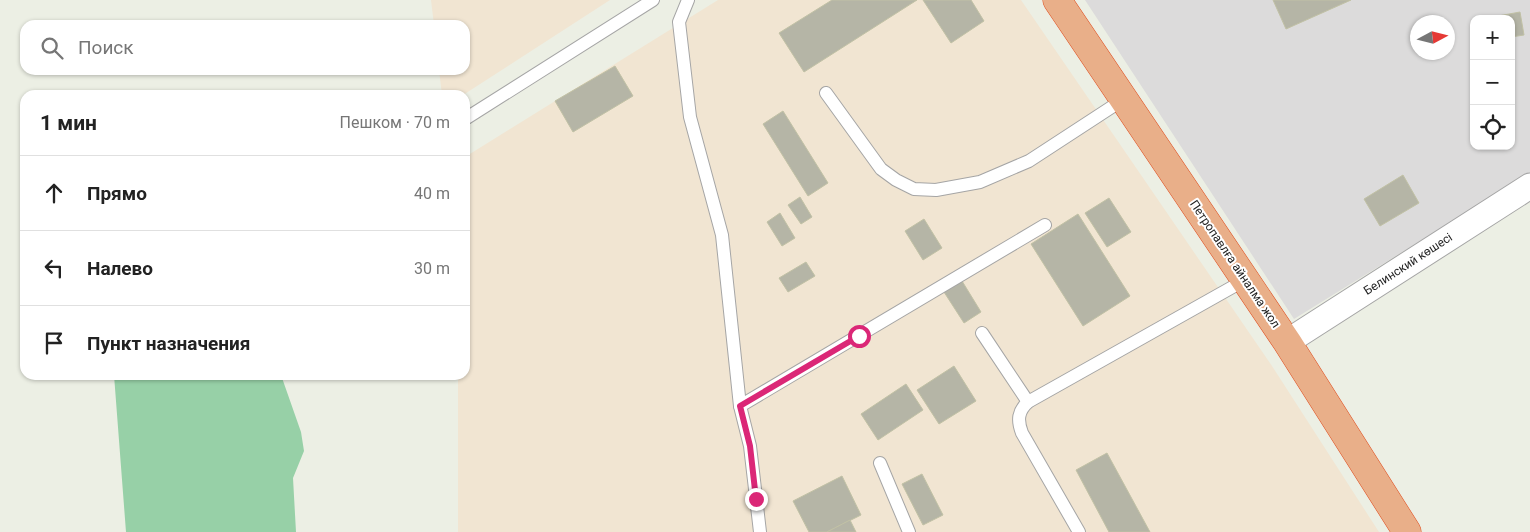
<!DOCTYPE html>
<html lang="ru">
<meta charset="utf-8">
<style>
:root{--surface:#fff;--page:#f2f2f2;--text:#222;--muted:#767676;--line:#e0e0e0}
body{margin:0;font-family:Roboto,sans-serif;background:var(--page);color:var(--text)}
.controls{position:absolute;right:15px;top:15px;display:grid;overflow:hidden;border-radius:10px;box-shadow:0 1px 4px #0004}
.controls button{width:45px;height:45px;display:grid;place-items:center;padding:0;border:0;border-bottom:1px solid var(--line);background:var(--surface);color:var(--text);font:25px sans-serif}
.compass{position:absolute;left:1410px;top:15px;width:45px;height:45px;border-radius:50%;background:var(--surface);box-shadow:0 1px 4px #0004;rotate:83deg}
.stop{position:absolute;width:15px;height:15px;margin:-11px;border:4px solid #db2777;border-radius:50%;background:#fff}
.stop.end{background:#db2777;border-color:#fff;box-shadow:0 1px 5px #0008}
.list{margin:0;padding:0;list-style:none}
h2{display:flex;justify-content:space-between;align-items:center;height:65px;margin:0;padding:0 20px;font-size:21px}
h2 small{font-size:16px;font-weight:400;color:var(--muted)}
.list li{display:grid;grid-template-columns:32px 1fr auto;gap:15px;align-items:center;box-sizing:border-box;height:75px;padding:0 20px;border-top:1px solid var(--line)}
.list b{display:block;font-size:19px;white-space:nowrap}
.list em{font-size:16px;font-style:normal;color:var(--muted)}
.icon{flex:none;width:28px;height:28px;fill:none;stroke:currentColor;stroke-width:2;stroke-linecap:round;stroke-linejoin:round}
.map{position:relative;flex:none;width:1530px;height:532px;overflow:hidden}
.search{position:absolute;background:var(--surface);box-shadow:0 1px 4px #0004;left:20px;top:20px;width:450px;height:55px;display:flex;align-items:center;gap:12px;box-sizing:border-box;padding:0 18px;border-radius:15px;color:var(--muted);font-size:19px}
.panel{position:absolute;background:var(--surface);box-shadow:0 1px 4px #0004;left:20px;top:90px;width:450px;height:290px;border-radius:15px}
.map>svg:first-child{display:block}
</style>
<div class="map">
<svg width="1530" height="532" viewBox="0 0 1530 532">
<rect width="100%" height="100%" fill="#ecefe4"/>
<path fill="#dcdbdb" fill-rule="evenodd" d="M1085 0H1530V173L1294 319ZM1474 19H1511V146H1474ZM1418 22H1448V52H1418Z"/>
<g fill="#f1e5d2">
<polygon points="431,0 610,0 463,95 442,95 439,70 465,70 465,25 434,25"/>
<polygon points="718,0 1021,0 1272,366 1379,532 458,532 458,375 465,375 465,157"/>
</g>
<polygon fill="#97d0a7" points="114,375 281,375 301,432 304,451 293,478 296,532 126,532"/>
<g fill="#b5b5a6" stroke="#c1c1a5">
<polygon points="832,0 917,0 804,72 779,33"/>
<polygon points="923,0 971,0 984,21 951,43"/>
<polygon points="1273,0 1351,0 1286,29"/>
<polygon points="1520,12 1524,35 1511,37 1511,19 1482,19"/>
<polygon points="615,66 633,96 573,132 555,101"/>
<polygon points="783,111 828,183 808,196 763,124"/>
<polygon points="1403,175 1419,203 1380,226 1364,199"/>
<polygon points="800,197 812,217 801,224 788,205"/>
<polygon points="1109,198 1131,232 1107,247 1085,213"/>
<polygon points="780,213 795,238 782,246 767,222"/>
<polygon points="1078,214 1130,296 1083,326 1031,244"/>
<polygon points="924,219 942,248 923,260 905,231"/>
<polygon points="806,262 815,276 788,292 779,278"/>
<polygon points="962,281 981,312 964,323 944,292"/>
<polygon points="954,366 976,401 939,424 917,390"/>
<polygon points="906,384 923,410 878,440 861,414"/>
<polygon points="1107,453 1150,532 1109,532 1076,470"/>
<polygon points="922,474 943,515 923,525 902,484"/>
<polygon points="842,476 861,515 827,532 809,532 793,501"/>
<polygon points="850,520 856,532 827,532"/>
</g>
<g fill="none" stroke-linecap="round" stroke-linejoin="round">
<g stroke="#a5a5a5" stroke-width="14">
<g id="lane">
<polyline points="688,0 679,22 690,117 722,235 740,406 750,446 760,532"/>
<polyline points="826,93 881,169 896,180 914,189 936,190 980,182 1029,161 1124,99"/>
<polyline points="465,119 653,0"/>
<polyline points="982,333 1028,402"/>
<polyline points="740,406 1045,225"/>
<polyline points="880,463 909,532"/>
<path d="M1079 532 1022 433C1017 420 1018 411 1028 402L1245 280"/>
</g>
</g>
<g stroke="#a5a5a5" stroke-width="27">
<polyline id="street" points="1287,342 1530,186"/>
</g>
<g stroke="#df4d1f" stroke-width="29">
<polyline id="highway" points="1057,0 1287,342 1407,532"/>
</g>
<use href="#lane" stroke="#fff" stroke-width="12"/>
<use href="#street" stroke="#fff" stroke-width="25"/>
<use href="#highway" stroke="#e9af89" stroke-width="28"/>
</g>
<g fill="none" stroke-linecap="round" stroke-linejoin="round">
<polyline stroke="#db2777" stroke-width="6" points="756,499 750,446 740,406 859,336"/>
</g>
<g text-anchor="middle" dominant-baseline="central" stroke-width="4" stroke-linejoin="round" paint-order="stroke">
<g font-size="12" fill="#1e1e1e" stroke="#fff">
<text transform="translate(1235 264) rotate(56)">Петропавлға айналма жол</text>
<text transform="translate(1408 264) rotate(-33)">Белинский көшесі</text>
</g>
</g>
</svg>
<div class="controls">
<button>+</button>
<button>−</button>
<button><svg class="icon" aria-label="locate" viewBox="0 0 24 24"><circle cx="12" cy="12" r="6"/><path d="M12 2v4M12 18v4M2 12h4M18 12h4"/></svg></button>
</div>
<svg class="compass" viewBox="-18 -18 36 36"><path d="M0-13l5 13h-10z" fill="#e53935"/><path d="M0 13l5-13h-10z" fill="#767676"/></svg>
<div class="stop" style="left:859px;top:336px"></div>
<div class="stop end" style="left:756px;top:499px"></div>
<div class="search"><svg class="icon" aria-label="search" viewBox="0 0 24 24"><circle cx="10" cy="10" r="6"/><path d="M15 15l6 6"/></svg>Поиск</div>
<section class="panel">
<h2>1 мин<small>Пешком · 70 m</small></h2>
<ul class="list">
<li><svg class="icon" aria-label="ahead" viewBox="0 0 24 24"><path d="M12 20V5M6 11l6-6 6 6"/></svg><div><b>Прямо</b></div><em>40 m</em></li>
<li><svg class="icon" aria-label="left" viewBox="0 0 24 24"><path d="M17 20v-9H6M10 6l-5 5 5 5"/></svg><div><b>Налево</b></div><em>30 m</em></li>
<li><svg class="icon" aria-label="arrive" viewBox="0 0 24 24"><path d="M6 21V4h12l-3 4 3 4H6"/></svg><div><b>Пункт назначения</b></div></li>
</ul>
</section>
</div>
